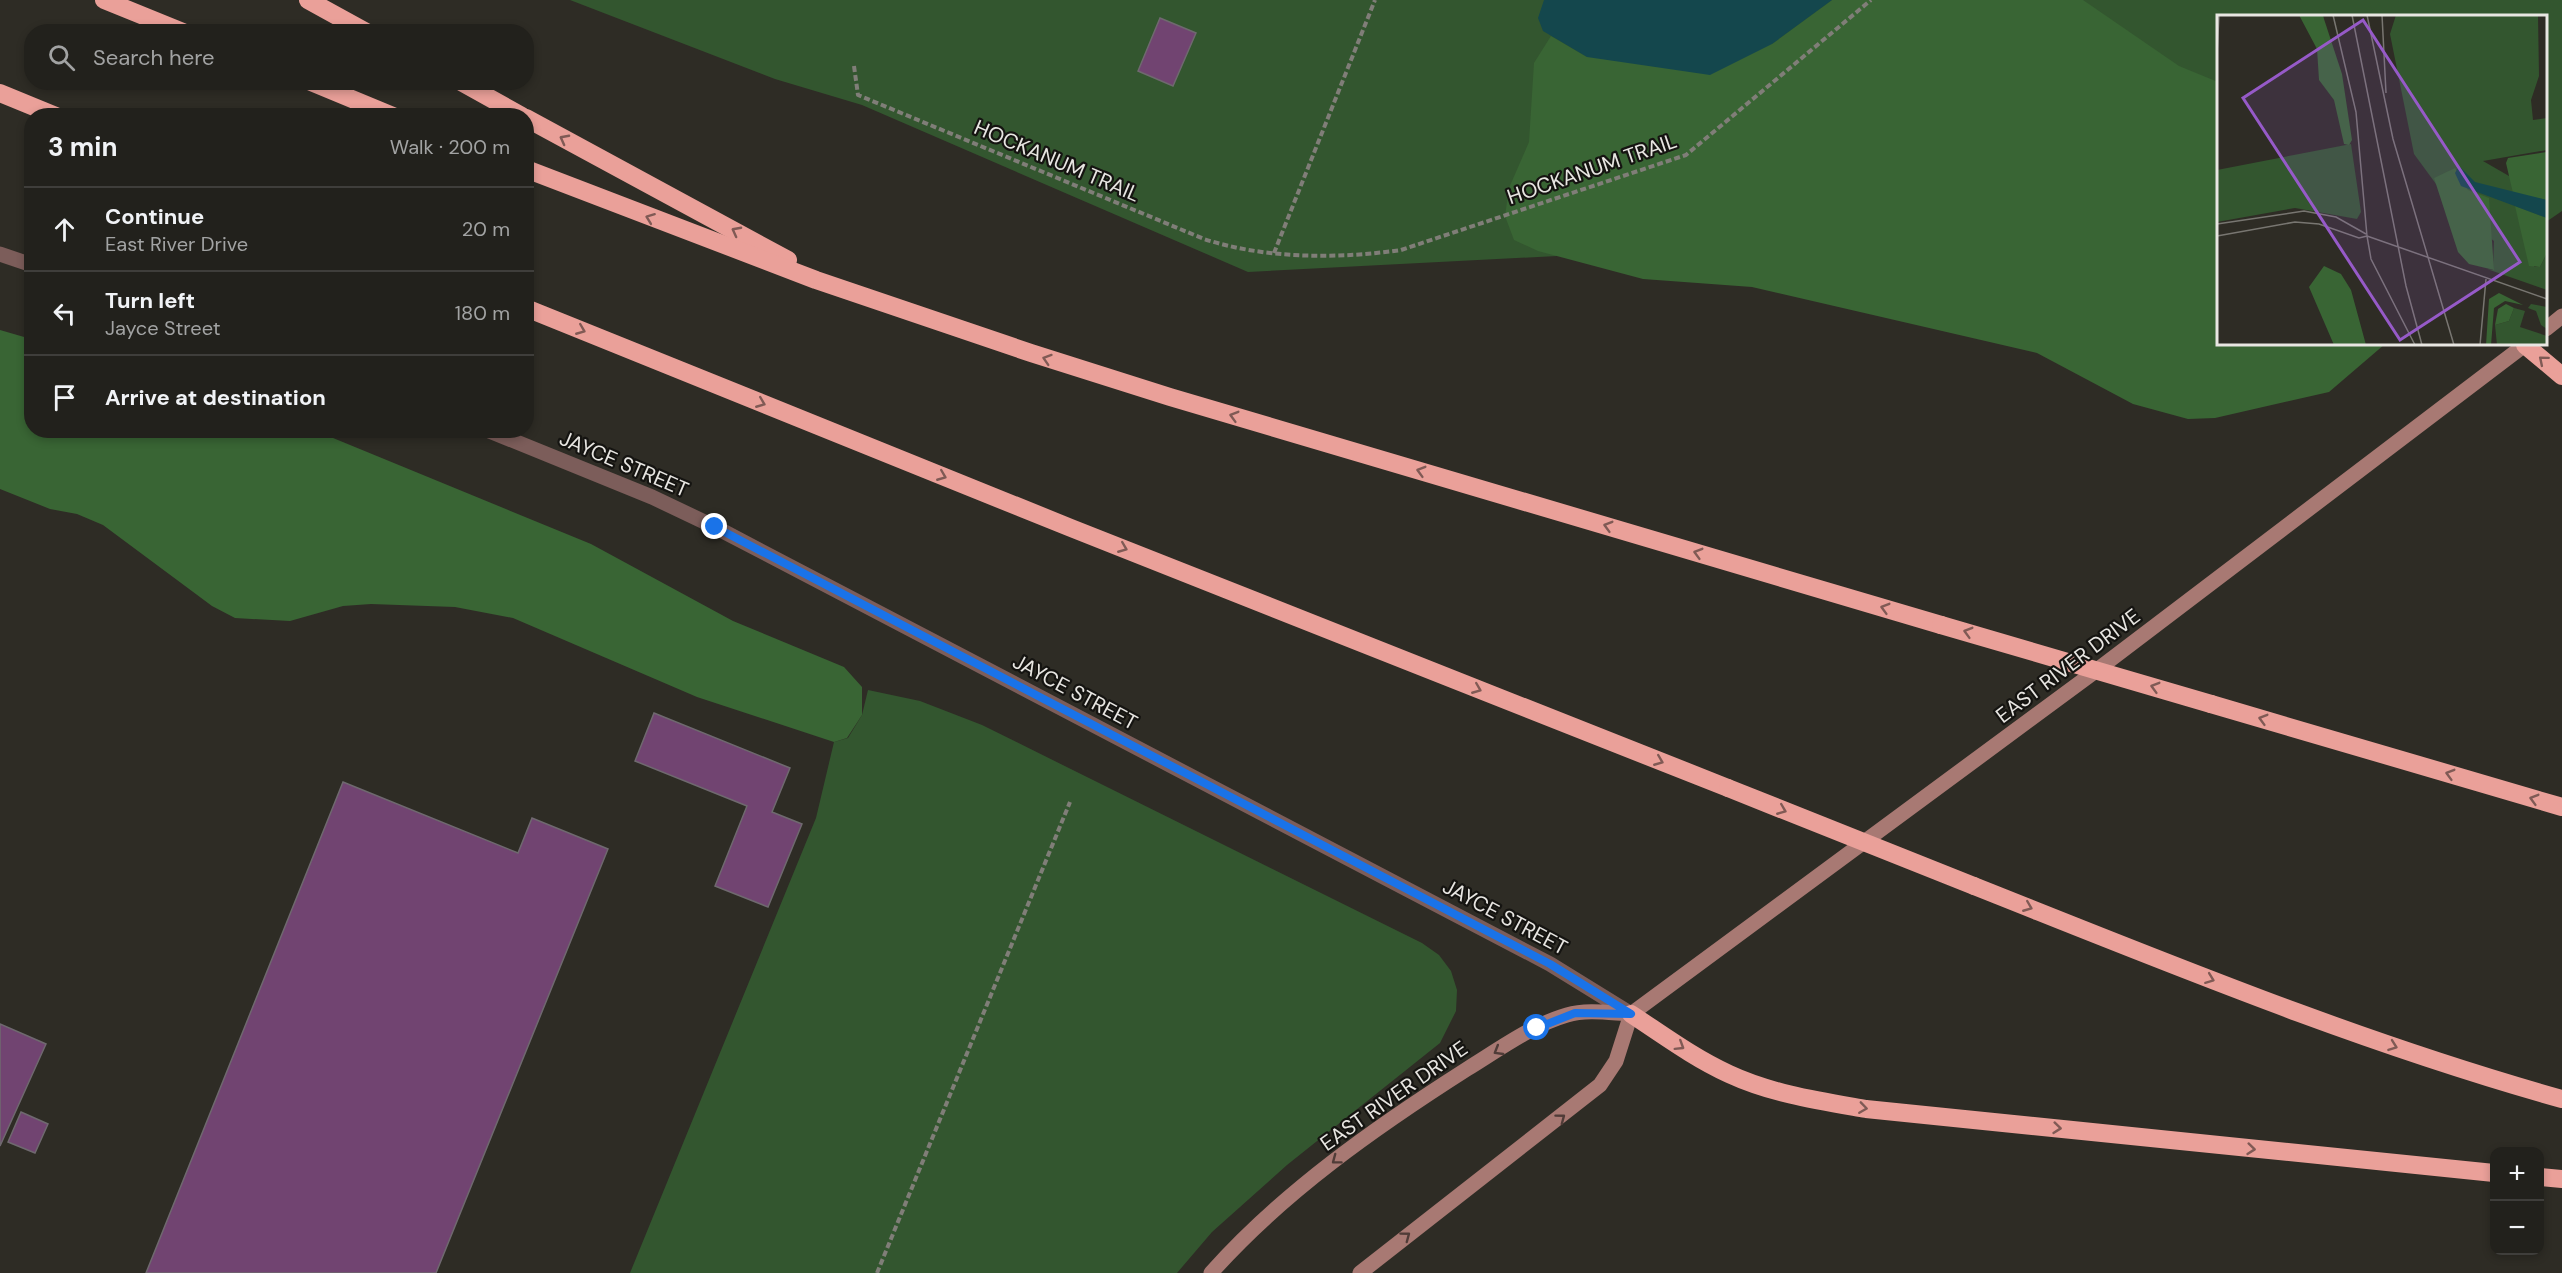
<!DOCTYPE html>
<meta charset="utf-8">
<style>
:root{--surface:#22211c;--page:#2a2925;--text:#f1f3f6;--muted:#a2a3a3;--line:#3f3e3b}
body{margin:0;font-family:"DM Sans",sans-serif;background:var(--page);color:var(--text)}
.controls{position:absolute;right:18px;bottom:18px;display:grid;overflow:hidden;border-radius:12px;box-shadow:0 3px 9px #0003}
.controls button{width:54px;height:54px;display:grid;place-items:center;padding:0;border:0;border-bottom:2px solid var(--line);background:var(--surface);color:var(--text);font:30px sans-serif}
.stop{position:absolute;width:18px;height:18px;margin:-14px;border:4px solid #1a73e8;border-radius:50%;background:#fff}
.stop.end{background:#1a73e8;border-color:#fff;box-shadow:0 2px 6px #0008}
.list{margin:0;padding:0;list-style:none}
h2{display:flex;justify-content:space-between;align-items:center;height:78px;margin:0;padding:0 24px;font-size:26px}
h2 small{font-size:20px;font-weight:400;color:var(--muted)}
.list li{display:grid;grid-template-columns:39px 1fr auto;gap:18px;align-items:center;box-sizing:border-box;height:84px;padding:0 24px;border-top:2px solid var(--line)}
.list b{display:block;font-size:22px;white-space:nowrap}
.list p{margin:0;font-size:20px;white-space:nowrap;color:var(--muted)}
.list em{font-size:20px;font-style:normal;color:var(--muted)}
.icon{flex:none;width:33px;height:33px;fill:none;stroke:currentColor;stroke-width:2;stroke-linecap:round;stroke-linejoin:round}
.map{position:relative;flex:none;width:2562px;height:1273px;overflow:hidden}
.search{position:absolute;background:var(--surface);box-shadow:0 3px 9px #0003;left:24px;top:24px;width:510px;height:66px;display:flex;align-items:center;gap:15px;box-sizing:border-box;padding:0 21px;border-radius:24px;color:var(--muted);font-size:22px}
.panel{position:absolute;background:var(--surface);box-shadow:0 3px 9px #0003;left:24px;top:108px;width:510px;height:330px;border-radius:24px}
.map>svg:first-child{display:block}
</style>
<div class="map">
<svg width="2562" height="1273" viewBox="0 0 2562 1273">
<rect width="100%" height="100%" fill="#2e2c25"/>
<g fill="#33562f">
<polygon points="570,0 2562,0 2562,211 2546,222 2546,16 2218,16 2218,199 1903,238 1248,272 862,105 775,79"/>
<polygon points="868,690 920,701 982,725 1422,943 1439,955 1451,971 1457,990 1456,1011 1440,1043 1287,1165 1212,1232 1177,1273 630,1273 816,818 834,742 848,738 862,715"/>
</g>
<g fill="#396534">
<polygon points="1832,0 2083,0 2179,66 2218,82 2218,344 2385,344 2329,392 2215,418 2188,419 2133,404 2037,353 1752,287 1643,279 1538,251 1514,240 1505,216 1509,188 1529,142 1534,63 1551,36 1587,57 1772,44"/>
<polygon points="0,330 31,339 32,430 316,431 591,544 733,621 844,667 862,687 862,715 847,738 834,742 697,697 513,618 455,607 371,604 343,606 290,621 235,618 212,606 103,525 77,514 50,509 0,489"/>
</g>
<polygon fill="#14474d" points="1544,0 1832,0 1772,44 1710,75 1587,57 1543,31 1538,18"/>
<g fill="#714471" stroke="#6f696f" stroke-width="1.5">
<polygon points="1160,18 1196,33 1173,86 1138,71"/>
<polygon points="654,713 790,768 772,812 802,824 768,907 715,886 747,806 635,761"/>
<polygon points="343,782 518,853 532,818 608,849 436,1273 146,1273"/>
<polygon points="0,1024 46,1044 0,1146"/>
<polygon points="21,1112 48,1124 35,1153 8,1142"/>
</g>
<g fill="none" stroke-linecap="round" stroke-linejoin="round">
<g stroke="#807e78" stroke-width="4" stroke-dasharray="6 3" stroke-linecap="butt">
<path d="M854 66 858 95 1204 239C1265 259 1338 259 1401 250L1686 155 1871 0"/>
<polyline points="1274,253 1375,0"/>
<polyline points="877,1273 1070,802"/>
</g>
<g stroke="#7c5d5a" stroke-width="15">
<polyline points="0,254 32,265"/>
<polyline points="487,430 652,497 715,527 1550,964 1631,1014"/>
</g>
<g stroke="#a87973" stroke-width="15">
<polyline points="2546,329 2562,316"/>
<path d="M1211 1273C1283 1192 1376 1127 1467 1069 1498 1050 1532 1025 1567 1015 1587 1009 1610 1013 1631 1014"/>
<polyline points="1360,1273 1600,1085 1616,1061 1631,1014 2093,673 2526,344"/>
</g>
<g stroke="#eaa099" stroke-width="18">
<polyline points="104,0 183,32"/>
<polyline points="308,0 366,32"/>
<polyline points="311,82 393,116"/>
<polyline points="461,82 522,116"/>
<polyline points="0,93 56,116"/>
<polyline points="526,118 788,260"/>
<polyline points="526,169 816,280 1031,353 1170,397 1941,625"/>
<polyline points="526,308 1071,528 1728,788"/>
<polyline points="2525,345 2562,376"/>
<polyline points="2211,704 2562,807"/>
<path d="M1974 886C2168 963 2361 1043 2562 1099"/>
<path d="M1631 1014C1663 1035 1694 1058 1729 1074 1772 1094 1820 1101 1866 1109L2494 1173"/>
<polyline points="2540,1177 2562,1179"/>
</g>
<g stroke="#eaa099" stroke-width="18">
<polyline points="1941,625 2211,704"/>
<polyline points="1728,788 1974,886"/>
</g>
</g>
<defs><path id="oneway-chevron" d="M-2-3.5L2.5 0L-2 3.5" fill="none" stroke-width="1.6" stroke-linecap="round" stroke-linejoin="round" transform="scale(1.5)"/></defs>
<g stroke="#805a55">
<use href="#oneway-chevron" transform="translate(564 139) rotate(-152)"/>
<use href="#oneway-chevron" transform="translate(650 218) rotate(-159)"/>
<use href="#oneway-chevron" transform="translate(736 231) rotate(-152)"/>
<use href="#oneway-chevron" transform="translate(581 330) rotate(22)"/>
<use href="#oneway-chevron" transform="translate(1047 359) rotate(-162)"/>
<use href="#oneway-chevron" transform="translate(2543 360) rotate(-140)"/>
<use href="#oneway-chevron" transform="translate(761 403) rotate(22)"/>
<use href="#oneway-chevron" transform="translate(1234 416) rotate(-164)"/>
<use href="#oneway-chevron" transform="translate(1421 471) rotate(-164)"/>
<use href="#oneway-chevron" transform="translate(942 476) rotate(22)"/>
<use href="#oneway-chevron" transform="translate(1608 526) rotate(-164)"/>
<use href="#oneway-chevron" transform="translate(1123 548) rotate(22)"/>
<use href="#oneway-chevron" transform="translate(1698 553) rotate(-164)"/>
<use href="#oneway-chevron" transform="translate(1885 608) rotate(-164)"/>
<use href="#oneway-chevron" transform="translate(1968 632) rotate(-164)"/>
<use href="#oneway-chevron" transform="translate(2155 687) rotate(-164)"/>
<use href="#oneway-chevron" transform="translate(1477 689) rotate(22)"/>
<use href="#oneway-chevron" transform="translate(2263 719) rotate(-164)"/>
<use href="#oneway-chevron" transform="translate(1659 761) rotate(22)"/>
<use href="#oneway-chevron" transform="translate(2450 774) rotate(-164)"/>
<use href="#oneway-chevron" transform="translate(2534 799) rotate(-164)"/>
<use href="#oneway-chevron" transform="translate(1782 810) rotate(22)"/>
<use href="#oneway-chevron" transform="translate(2028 907) rotate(22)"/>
<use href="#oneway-chevron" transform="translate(2210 979) rotate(21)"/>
<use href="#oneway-chevron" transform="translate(1680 1046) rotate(32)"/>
<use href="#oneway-chevron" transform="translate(2393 1046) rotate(20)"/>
<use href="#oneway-chevron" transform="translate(1863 1108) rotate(8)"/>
<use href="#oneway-chevron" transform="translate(2057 1128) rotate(6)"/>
<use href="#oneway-chevron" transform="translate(2251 1149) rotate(6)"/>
</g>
<g stroke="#503c38">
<use href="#oneway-chevron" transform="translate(1498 1051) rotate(149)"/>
<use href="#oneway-chevron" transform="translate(1561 1118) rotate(-37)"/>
<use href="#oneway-chevron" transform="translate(1336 1160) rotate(143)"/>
<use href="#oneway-chevron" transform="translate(1406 1236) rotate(-37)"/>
</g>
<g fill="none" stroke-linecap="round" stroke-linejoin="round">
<polyline stroke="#1a73e8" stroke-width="8" points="715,527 1550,964 1631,1014 1575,1013 1537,1028"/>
</g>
<g text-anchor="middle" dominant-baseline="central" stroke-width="4.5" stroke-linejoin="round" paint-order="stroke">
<g font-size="21" fill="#e8e6e2" stroke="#151411">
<text transform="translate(1057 161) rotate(23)">HOCKANUM TRAIL</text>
<text transform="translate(1592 169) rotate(-19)">HOCKANUM TRAIL</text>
<text transform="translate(624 464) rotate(23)">JAYCE STREET</text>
<text transform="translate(2068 666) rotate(-37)">EAST RIVER DRIVE</text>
<text transform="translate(1075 692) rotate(28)">JAYCE STREET</text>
<text transform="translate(1505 917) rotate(28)">JAYCE STREET</text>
<text transform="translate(1394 1096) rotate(-35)">EAST RIVER DRIVE</text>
</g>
</g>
<g transform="translate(2217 15)">
<rect width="330" height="330" fill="#2e2c25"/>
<path d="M179 0H321L322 61 314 85 316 105 330 103V135L266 146 330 183V215L317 252H323L330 238V275L270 254 276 255 277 226 241 199 197 139 173 19ZM134 129 144 197 140 204 78 193 0 207V155ZM314 289 330 292V314L324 310 319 296 311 293ZM297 293 308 296 303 312 330 321V330H280L278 310 292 306Z" fill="#33562f"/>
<path d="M82 0H106L107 4 125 59 135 125 132 130 127 129 117 85 102 65 100 34ZM330 137V185L296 178 289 148 291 143ZM238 153 251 175 272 183 277 255 252 249 241 237 217 163ZM298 191 330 203V238L323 252 312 251ZM107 251 124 259 134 275 149 330H117L92 272ZM282 278 306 290 288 286 277 293 274 330H269L272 284ZM289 289 297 293 292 306 278 310 281 294Z" fill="#396534"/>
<path d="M242 151 258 167 330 185V203L244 171 238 158Z" fill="#14474d"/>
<path fill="none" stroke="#787671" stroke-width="1.5" d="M116 0 139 97 150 221M135 0 189 271 205 330M150 0 176 124 237 330M165 0 169 78M0 39 2 0M0 209 87 196 119 202 149 219M0 221 78 207 102 209 142 223 150 221M150 221 330 284M150 221 154 244 198 330M263 330 269 264"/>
<path fill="#965ac8" fill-opacity="0.15" stroke="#965ac8" stroke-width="3" d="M146 5 303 247 183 325 26 83Z"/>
<rect width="330" height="330" fill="none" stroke="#e8e6e2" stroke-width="3"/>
</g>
</svg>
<div class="controls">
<button>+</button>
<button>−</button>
</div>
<div class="stop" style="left:1537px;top:1028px"></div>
<div class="stop end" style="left:715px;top:527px"></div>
<div class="search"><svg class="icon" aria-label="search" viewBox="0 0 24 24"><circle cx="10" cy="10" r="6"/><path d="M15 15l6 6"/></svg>Search here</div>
<section class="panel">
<h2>3 min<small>Walk · 200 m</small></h2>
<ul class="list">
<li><svg class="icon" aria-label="ahead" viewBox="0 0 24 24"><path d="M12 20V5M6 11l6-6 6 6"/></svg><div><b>Continue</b><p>East River Drive</p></div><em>20 m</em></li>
<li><svg class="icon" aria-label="left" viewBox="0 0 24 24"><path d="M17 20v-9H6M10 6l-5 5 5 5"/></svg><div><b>Turn left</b><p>Jayce Street</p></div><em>180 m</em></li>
<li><svg class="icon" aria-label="arrive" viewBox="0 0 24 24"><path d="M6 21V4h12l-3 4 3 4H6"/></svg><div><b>Arrive at destination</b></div></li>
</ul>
</section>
</div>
